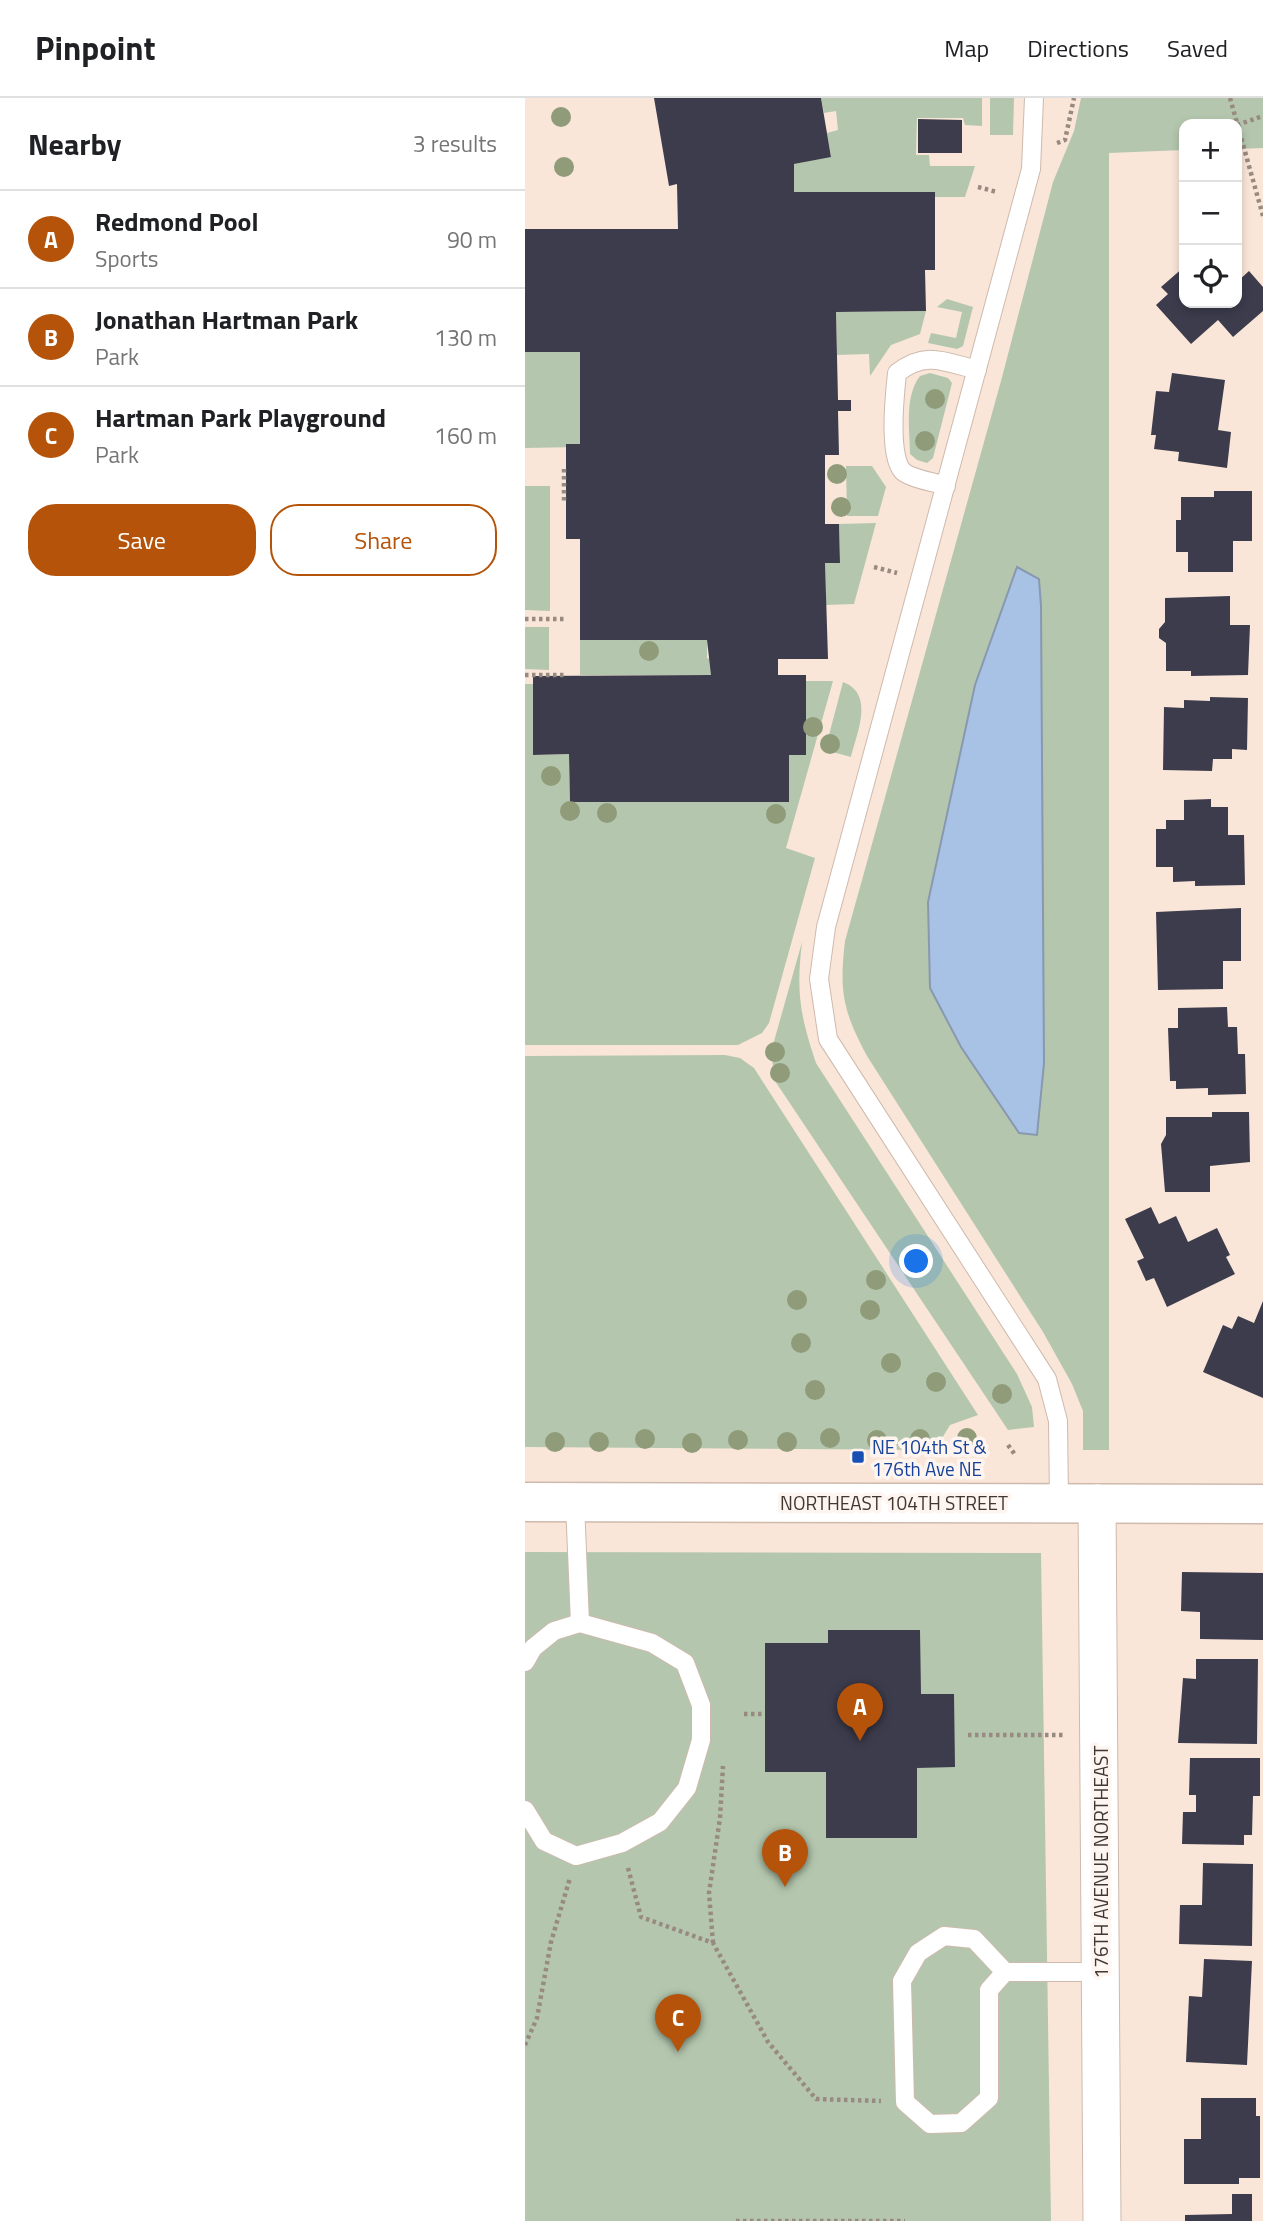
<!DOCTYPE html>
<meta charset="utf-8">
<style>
:root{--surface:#fff;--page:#f2f2f2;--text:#202124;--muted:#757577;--line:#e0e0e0;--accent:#b45309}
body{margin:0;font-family:"Titillium Web",sans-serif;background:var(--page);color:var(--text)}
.controls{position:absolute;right:21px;top:21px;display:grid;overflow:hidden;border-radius:14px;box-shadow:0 4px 10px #0003}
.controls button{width:63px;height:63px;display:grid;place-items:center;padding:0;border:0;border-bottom:2px solid var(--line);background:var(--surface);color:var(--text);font:35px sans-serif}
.you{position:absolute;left:392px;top:1164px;width:24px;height:24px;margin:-18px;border:5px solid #fff;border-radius:50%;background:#1a73e8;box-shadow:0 0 0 10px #1a73e833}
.badge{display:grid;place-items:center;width:46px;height:46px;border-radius:50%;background:var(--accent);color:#fff;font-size:23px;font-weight:700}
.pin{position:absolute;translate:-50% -58px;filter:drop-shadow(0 2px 4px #0008)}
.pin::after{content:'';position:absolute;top:37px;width:24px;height:21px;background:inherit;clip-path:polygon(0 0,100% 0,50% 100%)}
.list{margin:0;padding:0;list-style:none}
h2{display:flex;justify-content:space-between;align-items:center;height:91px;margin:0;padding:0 28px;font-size:30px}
h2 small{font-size:23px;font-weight:400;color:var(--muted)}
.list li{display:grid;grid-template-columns:46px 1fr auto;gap:21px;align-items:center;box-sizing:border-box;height:98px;padding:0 28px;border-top:2px solid var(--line)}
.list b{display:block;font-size:26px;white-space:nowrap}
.list p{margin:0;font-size:23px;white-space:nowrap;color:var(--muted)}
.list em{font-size:23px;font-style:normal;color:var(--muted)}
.actions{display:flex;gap:14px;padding:21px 28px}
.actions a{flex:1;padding:16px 0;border:2px solid var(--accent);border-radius:28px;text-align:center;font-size:24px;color:var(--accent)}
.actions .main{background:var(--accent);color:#fff}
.icon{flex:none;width:38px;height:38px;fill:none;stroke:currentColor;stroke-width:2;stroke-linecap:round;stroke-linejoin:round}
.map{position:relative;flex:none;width:738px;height:2123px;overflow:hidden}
header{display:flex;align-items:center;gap:42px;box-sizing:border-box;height:98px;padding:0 35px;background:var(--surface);border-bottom:2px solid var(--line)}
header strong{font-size:33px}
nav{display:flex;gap:38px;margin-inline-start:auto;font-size:24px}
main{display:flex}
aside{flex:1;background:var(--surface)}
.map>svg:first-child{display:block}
</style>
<header>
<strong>Pinpoint</strong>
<nav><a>Map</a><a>Directions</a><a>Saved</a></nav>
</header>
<main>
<aside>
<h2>Nearby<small>3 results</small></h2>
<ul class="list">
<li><span class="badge">A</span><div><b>Redmond Pool</b><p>Sports</p></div><em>90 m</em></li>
<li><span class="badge">B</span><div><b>Jonathan Hartman Park</b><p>Park</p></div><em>130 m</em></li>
<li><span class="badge">C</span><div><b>Hartman Park Playground</b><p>Park</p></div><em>160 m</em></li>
</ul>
<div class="actions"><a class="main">Save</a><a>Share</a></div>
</aside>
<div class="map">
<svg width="738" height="2123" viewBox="0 0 738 2123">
<rect width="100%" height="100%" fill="#fae6d8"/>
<g fill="#b4c7ae">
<polygon points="296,0 457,0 457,28 440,27 438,20 392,20 391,57 404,57 405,68 450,68 440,99 410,99 409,94 269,94 269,66 306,58 302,35 313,32 311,13 299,15"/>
<polygon points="465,0 489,0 488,37 465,37"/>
<path d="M556 0H738V50L712 51V26H659V52L584 55V1352H558V1313L547 1286 518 1234 342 958C318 913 314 894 320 843L476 283 528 84 549 33Z"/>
<polygon points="422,201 448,209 438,248 432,251 403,245 406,235 431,240 437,214 412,209"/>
<polygon points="401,213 395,236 366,247 345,278 344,256 312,257 311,214"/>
<polygon points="0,254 55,254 55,349 0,350"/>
<path d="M405 275 423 280 427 285 408 360 402 365 392 362 385 356C385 331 379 299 395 278Z"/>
<polygon points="321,368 347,368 361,389 353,418 322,418"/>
<polygon points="0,388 25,388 25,513 0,512"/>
<polygon points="351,425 329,506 301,507 300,465 315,465 314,426"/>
<polygon points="55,500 183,500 182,560 186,561 186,577 55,577"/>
<polygon points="0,529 24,529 24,572 0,571"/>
<polygon points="281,583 308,583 261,750 290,760 244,925 237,935 213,947 0,947 0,586 8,586 8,657 44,656 45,704 264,704 264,657 281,657"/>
<path d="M318 584C350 596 332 635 326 659L300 652Z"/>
<path d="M277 844C271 895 275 917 291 965L492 1276 507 1309 509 1329 483 1332 250 983 246 954Z"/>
<polygon points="200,957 215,960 229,970 453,1317 425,1327 410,1352 0,1349 0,958"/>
<polygon points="0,1454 516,1455 526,2123 0,2123"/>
</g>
<polygon fill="#a7c2e5" stroke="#8898af" stroke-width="2" points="492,469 514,481 516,508 519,965 512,1037 494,1035 436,949 405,890 403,804 450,587"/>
<g fill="#3d3c4d">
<polygon points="129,0 296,0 306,59 269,66 269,94 410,94 410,172 400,172 401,213 311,214 313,302 326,302 326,313 313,313 314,357 300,357 300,426 314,426 315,465 300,465 303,561 253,561 253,577 281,577 281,657 264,657 264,704 45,704 44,656 8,657 8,578 186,577 182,542 55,542 55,441 41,441 41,346 55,346 55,254 0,254 0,131 153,131 152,86 144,88"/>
<polygon points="393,21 437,22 437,55 393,55"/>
<polygon points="659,169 659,205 712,205 712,184 724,173 738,189 738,213 708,239 693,222 666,246 631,207 643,196 636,189"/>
<polygon points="647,275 700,282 693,332 706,334 702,370 653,363 654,354 629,351 631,337 626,337 631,293 644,294"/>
<polygon points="689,393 727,393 727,443 708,443 708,474 663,474 663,454 651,454 651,422 656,422 656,399 689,399"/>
<polygon points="705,498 705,527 725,527 723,577 666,578 666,573 641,573 641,545 634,540 634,531 640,524 640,500"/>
<polygon points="685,599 723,600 722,652 707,651 707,661 688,661 687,673 638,672 639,609 659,610 659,602 685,603"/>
<polygon points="686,701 686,709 703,709 703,737 719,737 720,787 670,788 670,783 648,784 648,769 631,769 631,731 641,731 641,722 659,722 659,702"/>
<polygon points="716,810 716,863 698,863 698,891 633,892 631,814"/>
<polygon points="702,909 703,929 712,929 713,956 720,956 721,996 683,997 683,990 651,991 651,983 645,983 643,930 653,930 653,910"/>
<polygon points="687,1014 724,1014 725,1064 685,1068 685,1094 640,1094 636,1046 641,1037 641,1019 687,1019"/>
<polygon points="626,1109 634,1126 651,1118 663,1144 692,1130 705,1157 701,1159 710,1176 642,1209 629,1180 621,1183 612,1163 619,1160 600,1121"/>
<polygon points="738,1203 738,1300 678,1274 698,1227 707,1231 713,1218 729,1225"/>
<polygon points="657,1474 738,1475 738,1542 675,1541 675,1514 656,1513"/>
<polygon points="303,1532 395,1532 396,1596 429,1596 430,1669 392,1670 392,1740 301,1740 301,1674 240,1674 240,1545 303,1545"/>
<polygon points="671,1561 733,1561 732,1646 653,1645 658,1580 671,1581"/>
<polygon points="665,1660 735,1660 735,1698 728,1698 727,1737 719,1737 719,1747 657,1746 658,1714 671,1714 671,1697 664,1697"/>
<polygon points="678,1765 728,1766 727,1848 654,1846 655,1807 677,1807"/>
<polygon points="679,1861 727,1863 722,1967 661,1964 664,1898 677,1899"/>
<polygon points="676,2000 731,2000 731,2018 735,2018 735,2080 714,2080 714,2086 659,2086 659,2041 676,2041"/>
<polygon points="707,2096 727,2096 727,2123 660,2123 660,2117 707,2116"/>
</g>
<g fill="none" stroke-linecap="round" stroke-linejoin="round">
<g stroke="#cebaad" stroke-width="20">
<g id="service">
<polyline points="509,0 506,71 301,829 294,881 303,941 522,1281 533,1323 534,1403"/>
<path d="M421 388C409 384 391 382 380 375 362 364 370 294 372 275 401 252 420 264 452 272"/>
<polyline points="50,1405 55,1525"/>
<polyline points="0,1564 8,1550 29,1533 55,1525 127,1545 160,1565 176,1607 176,1642 162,1690 135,1724 97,1745 51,1758 19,1743 0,1712"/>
<polyline points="480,1874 464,1892 464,2000 436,2025 405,2026 380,2004 377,1883 393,1855 419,1838 449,1841 480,1874 576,1874"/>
</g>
</g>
<g stroke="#cebaad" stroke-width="39">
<polyline id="minor" points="572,1405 577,2123"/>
</g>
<g stroke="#cebaad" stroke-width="41">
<polyline id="tertiary" points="0,1404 738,1406"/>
</g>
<g stroke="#988a80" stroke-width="4.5" stroke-dasharray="3.5 3.5" stroke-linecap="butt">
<polyline points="705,0 738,118"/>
<polyline points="712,27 738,18"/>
<polyline points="532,45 540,42 549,0"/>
<polyline points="453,89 472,94"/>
<polyline points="39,371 39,406"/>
<polyline points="349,469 372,475"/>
<polyline points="0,521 39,521"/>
<polyline points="0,577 39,577"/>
<polyline points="483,1347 491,1358"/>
<polyline points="219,1616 240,1616"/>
<polyline points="443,1637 541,1637"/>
<polyline points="103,1770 116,1819 188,1845 243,1944 291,2001 356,2003"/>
<polyline points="188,1845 184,1795 195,1720 198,1668"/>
<polyline points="0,1947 12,1920 26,1844 45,1780"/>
<polyline points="211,2123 380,2123"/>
</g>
<use href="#service" stroke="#fff" stroke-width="18"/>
<use href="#minor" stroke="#fff" stroke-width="37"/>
<use href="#tertiary" stroke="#fff" stroke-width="38"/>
</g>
<g fill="#8f9b79">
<circle cx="36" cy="19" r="10"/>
<circle cx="39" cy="69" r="10"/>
<circle cx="410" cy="301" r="10"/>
<circle cx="400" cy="343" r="10"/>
<circle cx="312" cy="376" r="10"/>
<circle cx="316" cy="409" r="10"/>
<circle cx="124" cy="553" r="10"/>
<circle cx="288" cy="629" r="10"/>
<circle cx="305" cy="646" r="10"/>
<circle cx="26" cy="678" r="10"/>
<circle cx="45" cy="713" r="10"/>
<circle cx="82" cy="715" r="10"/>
<circle cx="251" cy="716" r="10"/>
<circle cx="250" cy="954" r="10"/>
<circle cx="255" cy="975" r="10"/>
<circle cx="351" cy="1182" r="10"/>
<circle cx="272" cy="1202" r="10"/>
<circle cx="345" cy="1212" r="10"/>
<circle cx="276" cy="1245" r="10"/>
<circle cx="366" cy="1265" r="10"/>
<circle cx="411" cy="1284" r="10"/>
<circle cx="290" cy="1292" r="10"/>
<circle cx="477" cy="1296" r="10"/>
<circle cx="305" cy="1340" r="10"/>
<circle cx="442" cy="1340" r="10"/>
<circle cx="120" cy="1341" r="10"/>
<circle cx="395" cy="1341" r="10"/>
<circle cx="213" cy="1342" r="10"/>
<circle cx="352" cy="1342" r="10"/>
<circle cx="30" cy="1344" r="10"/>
<circle cx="74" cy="1344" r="10"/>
<circle cx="262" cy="1344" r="10"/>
<circle cx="167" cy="1345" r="10"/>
</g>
<rect fill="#1a4fb4" stroke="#fef5f0" stroke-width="2.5" x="326" y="1352" width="14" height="14" rx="3.5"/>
<g text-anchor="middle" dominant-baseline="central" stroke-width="7" stroke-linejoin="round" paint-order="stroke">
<g font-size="19" fill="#164399" stroke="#fef5f0" text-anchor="start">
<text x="347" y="1348">NE 104th St &amp;<tspan x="347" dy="22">176th Ave NE</tspan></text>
</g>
<g font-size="19" fill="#3f3731" stroke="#fef5f0">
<text x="369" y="1404">NORTHEAST 104TH STREET</text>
<text transform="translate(575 1764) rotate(-90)">176TH AVENUE NORTHEAST</text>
</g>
</g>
</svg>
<div class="controls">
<button>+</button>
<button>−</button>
<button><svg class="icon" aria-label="locate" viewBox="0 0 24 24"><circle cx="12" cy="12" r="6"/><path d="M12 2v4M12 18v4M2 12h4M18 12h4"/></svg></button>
</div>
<div class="you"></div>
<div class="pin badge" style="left:335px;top:1643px">A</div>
<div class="pin badge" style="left:260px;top:1789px">B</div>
<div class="pin badge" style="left:153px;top:1954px">C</div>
</div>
</main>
